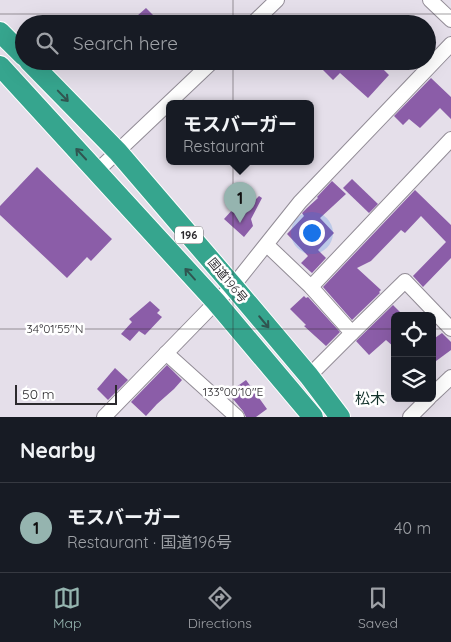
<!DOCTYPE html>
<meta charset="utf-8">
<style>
:root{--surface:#171b24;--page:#242831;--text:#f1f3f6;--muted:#9ea1a6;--line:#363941;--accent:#95b4af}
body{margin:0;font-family:Quicksand,"Noto Sans JP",sans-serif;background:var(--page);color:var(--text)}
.controls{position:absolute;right:15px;bottom:15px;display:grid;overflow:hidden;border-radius:8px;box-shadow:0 5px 20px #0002}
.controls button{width:45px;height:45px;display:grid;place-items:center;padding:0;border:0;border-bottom:1px solid var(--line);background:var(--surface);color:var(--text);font:25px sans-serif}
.scale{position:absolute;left:15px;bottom:12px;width:102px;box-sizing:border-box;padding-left:5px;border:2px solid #2c2a2e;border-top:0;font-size:14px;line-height:18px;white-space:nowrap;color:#2c2a2e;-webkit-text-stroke:4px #fff;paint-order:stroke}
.you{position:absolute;left:311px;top:232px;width:18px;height:18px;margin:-12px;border:4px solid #fff;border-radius:50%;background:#1a73e8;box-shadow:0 0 0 8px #1a73e833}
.badge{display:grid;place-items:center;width:32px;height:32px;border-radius:50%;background:var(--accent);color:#111;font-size:16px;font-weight:700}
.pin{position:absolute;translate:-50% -41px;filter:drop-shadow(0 1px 2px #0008)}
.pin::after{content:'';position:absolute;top:26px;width:18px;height:15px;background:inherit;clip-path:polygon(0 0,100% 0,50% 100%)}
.popup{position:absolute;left:166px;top:100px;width:148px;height:65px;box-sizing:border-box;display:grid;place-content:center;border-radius:8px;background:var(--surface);filter:drop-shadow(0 1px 4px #0005);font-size:16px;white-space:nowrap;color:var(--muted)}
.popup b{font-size:19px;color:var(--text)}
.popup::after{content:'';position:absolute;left:50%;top:100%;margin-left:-10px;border:10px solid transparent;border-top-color:var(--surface)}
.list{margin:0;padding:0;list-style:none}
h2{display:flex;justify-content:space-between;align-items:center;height:65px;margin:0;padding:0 20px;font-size:21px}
h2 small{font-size:16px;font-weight:400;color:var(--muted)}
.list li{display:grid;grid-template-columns:32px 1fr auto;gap:15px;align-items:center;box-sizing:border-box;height:90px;padding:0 20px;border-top:1px solid var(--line)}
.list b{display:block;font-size:19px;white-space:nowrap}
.list p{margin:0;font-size:16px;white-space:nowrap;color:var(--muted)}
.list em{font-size:16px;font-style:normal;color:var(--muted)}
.icon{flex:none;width:28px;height:28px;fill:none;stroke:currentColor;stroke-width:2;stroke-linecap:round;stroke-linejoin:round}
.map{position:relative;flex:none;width:451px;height:417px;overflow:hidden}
.search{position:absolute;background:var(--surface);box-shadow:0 5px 20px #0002;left:15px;right:15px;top:15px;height:55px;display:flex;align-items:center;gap:12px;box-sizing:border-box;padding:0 18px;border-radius:28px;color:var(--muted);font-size:19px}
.sheet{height:155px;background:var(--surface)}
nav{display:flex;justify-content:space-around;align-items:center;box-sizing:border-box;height:70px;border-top:1px solid var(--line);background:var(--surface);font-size:14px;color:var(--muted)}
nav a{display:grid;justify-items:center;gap:2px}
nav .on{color:var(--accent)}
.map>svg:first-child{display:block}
</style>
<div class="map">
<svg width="451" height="417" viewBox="0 0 451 417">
<rect width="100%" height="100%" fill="#e5dfea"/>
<g fill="#8b5da8">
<polygon points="146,8 162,24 128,24"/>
<polygon points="314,61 375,61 389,75 368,98 340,73 333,80"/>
<polygon points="431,78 451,97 451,119 440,108 420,128 409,119 403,125 394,116"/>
<polygon points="37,167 112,239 91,261 87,257 67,278 0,215 0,206"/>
<polygon points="352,179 378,204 369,213 343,188"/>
<polygon points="332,181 346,194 320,218 334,233 318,250 326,258 312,273 301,263 308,256 287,234 304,216 302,213 307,208 318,198 317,197"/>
<polygon points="415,190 451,225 451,258 423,287 413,276 446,242 421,216 405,233 401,230 371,261 357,268 381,290 379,292 380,293 352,320 323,287"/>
<polygon points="259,196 262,198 251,219 253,226 244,237 224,219 233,209 241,215"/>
<polygon points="304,296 306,298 308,297 340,332 326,346 304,326 306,325 290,309"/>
<polygon points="150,301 160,310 157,313 162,317 145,335 139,331 130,341 121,334 132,322 129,319"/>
<polygon points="393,305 404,316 395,316 395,348 386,340 369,355 356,341"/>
<polygon points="442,333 451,342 451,350 432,364 432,340"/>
<polygon points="167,365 182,380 174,389 157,404 146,416 131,402"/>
<polygon points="115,368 128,380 108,400 97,389"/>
<polygon points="246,380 267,409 256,417 246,417 243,411 228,393"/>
</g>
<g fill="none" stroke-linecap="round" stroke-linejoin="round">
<g stroke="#928c96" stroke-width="16">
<g id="minor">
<polyline points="430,0 451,20"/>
<polyline points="252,24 277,0"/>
<polyline points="97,171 213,61"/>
<polyline points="267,245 311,287 352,333"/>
<polyline points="311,287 451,139"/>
<polyline points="166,353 237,417"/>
<polyline points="309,376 352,333 405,281 451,329"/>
<polyline points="432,395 451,377"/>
<polyline points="104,417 216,302 233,286 300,202 451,44"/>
<polyline points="410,417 429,398"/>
</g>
</g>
<g stroke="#fff" stroke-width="22">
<g id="highway">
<polyline points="0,32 24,56"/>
<polyline points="29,61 118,152 233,286 309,376 340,417"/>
<polyline points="0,66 216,302 313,417"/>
</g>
</g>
<use href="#minor" stroke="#fff" stroke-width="14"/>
<use href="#highway" stroke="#36a58e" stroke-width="20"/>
</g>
<defs><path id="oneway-shaft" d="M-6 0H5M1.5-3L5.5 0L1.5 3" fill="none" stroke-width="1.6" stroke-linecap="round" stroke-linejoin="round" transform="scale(1.25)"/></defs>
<g stroke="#305550">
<use href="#oneway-shaft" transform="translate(63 96) rotate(46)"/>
<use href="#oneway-shaft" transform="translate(81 154) rotate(-133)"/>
<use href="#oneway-shaft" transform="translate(190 274) rotate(-132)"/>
<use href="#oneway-shaft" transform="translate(264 322) rotate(50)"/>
</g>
<path fill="none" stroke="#2c2a2e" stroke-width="1" stroke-opacity="0.45" d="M233 0V24M0 14H451M233 61V417M0 329H395M432 329H451"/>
<g text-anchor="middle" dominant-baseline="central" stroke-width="5" stroke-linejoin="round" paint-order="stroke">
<rect fill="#fff" stroke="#6b6a6d" stroke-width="1" x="175" y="226.5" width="28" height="17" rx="4"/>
<g font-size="11" font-weight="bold" fill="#2c2a2e">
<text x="189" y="235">196</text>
</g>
<g font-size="12" fill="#2c2a2e" stroke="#fff">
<text transform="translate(228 280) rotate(50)">国道196号</text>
</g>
<g font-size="15" fill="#15342d" stroke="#fff">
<text x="370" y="398">松木</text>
</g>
</g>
<g font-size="12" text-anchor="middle" fill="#2c2a2e" stroke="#fff" stroke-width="5" stroke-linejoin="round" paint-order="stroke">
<text x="55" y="333">34°01'55"N</text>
<text x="233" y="396">133°00'10"E</text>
</g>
</svg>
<div class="controls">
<button><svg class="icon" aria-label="locate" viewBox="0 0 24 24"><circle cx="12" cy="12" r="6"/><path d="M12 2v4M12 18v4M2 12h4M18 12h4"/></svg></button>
<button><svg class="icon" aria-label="layers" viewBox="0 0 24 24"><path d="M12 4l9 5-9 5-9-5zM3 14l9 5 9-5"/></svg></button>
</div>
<div class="scale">50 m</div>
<div class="you"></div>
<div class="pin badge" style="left:240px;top:223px">1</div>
<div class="popup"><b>モスバーガー</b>Restaurant</div>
<div class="search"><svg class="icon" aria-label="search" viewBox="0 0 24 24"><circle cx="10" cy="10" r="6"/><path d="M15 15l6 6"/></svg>Search here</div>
</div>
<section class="sheet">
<h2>Nearby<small></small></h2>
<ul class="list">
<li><span class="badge">1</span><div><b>モスバーガー</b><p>Restaurant · 国道196号</p></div><em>40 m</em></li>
</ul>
</section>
<nav>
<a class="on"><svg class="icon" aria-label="map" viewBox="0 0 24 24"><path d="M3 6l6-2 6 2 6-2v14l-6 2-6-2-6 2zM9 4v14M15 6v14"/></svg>Map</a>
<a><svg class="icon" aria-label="directions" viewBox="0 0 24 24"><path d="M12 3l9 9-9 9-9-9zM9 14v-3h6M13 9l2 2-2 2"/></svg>Directions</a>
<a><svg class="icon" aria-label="saved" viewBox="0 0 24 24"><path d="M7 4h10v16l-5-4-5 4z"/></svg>Saved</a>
</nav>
